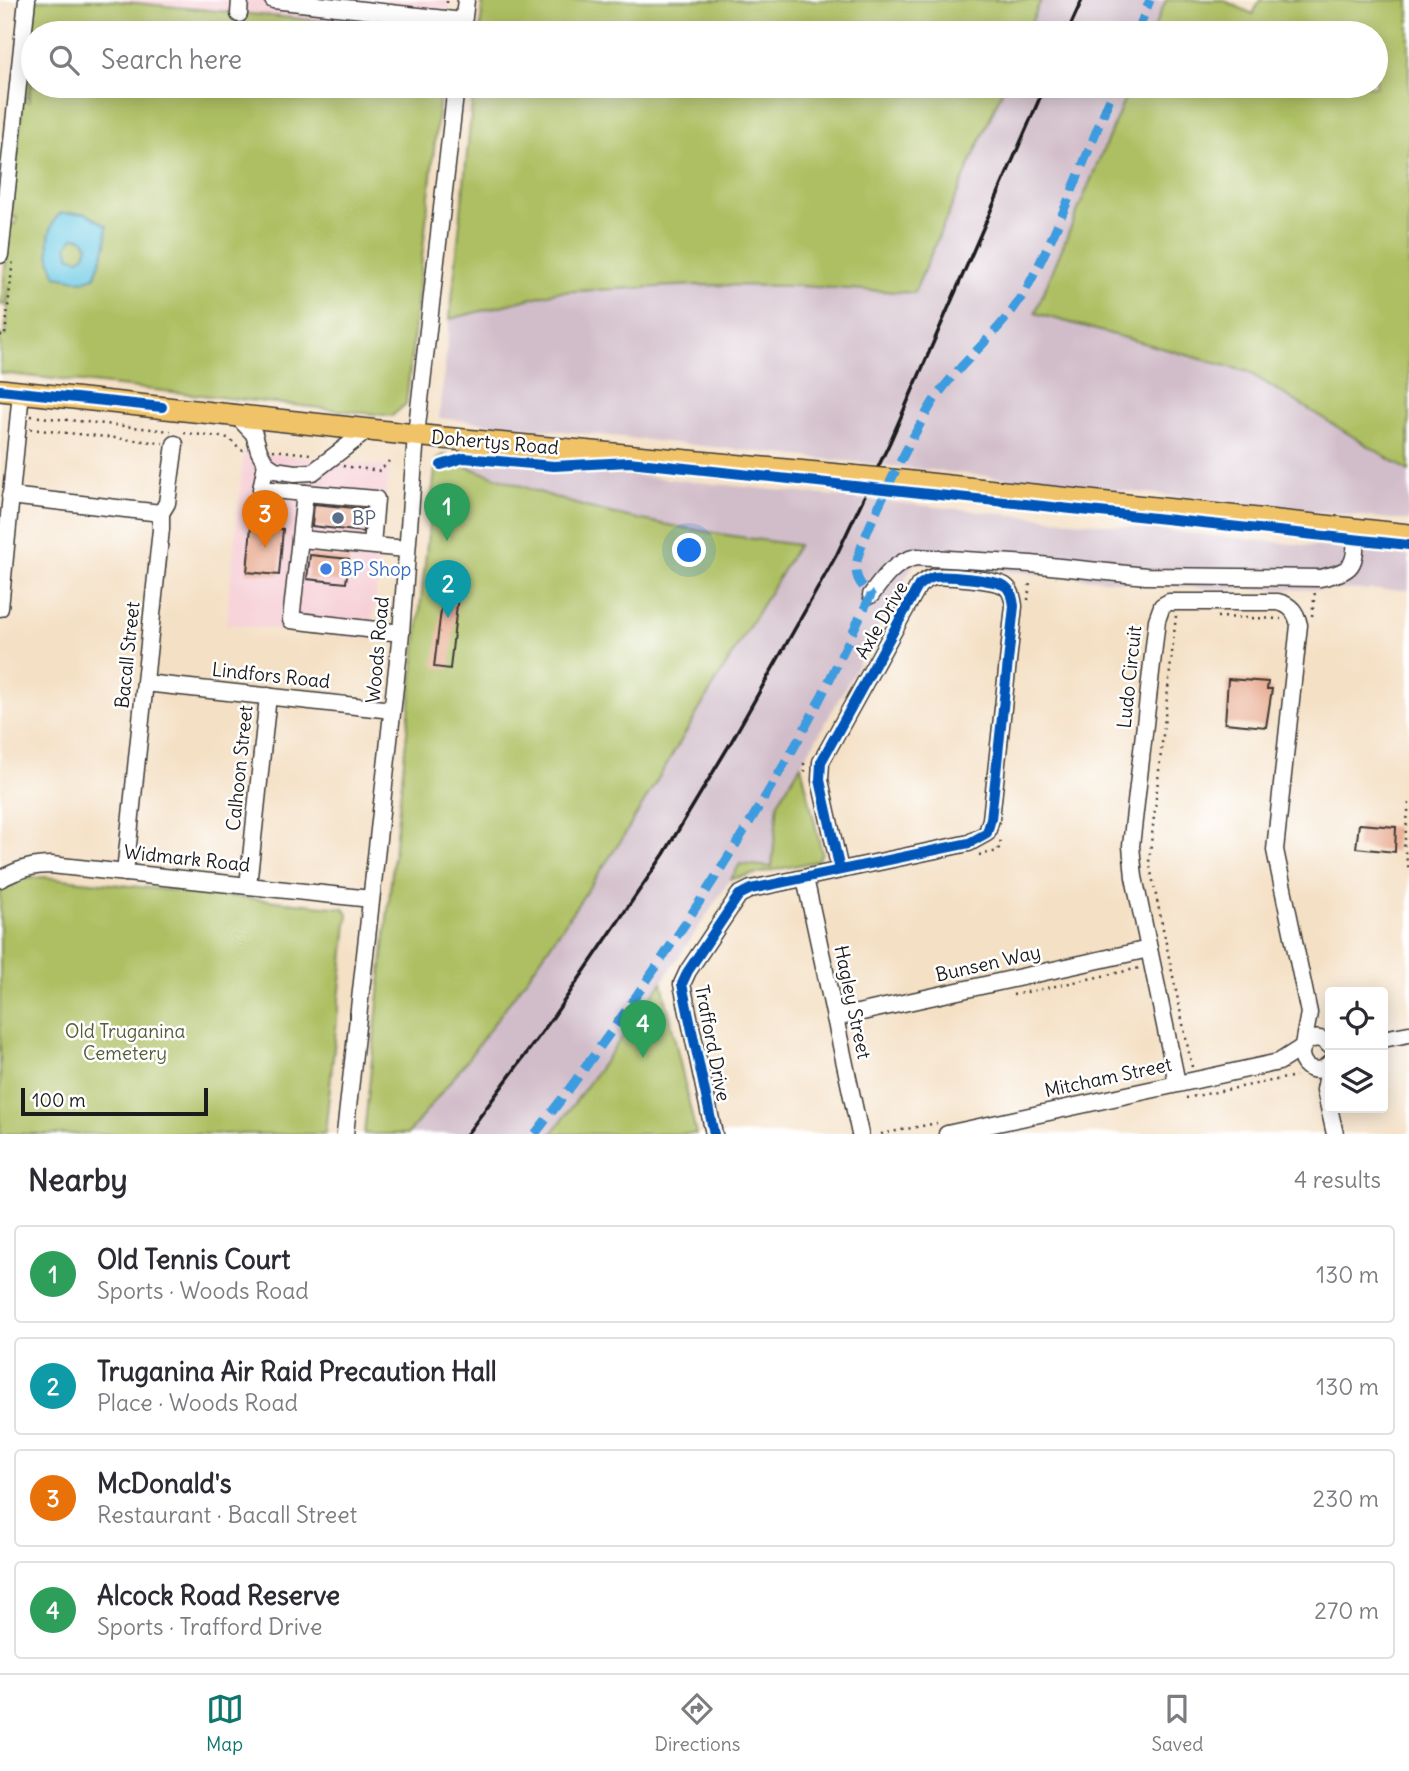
<!DOCTYPE html>
<meta charset="utf-8">
<style>
:root{--surface:#fff;--page:#f2f2f3;--text:#2b2b33;--muted:#7c7c81;--line:#e1e1e2;--accent:#0f766e}
body{margin:0;font-family:Delius,sans-serif;background:var(--page);color:var(--text)}
.controls{position:absolute;right:21px;bottom:21px;display:grid;overflow:hidden;border-radius:7px;box-shadow:0 4px 18px #0003}
.controls button{width:63px;height:63px;display:grid;place-items:center;padding:0;border:0;border-bottom:2px solid var(--line);background:var(--surface);color:var(--text);font:35px sans-serif}
.scale{position:absolute;left:21px;bottom:18px;width:187px;box-sizing:border-box;padding-left:7px;border:4px solid #1c1c1c;border-top:0;font-size:19px;line-height:24px;white-space:nowrap;color:#1c1c1c;-webkit-text-stroke:5px #fff;paint-order:stroke}
.you{position:absolute;left:690px;top:551px;width:24px;height:24px;margin:-18px;border:5px solid #fff;border-radius:50%;background:#1a73e8;box-shadow:0 0 0 10px #1a73e833}
.badge{display:grid;place-items:center;width:46px;height:46px;border-radius:50%;background:var(--accent);color:#fff;font-size:23px;font-weight:700}
.pin{position:absolute;translate:-50% -58px;filter:drop-shadow(0 2px 4px #0008)}
.pin::after{content:'';position:absolute;top:37px;width:24px;height:21px;background:inherit;clip-path:polygon(0 0,100% 0,50% 100%)}
.list{margin:0;padding:0;list-style:none}
h2{display:flex;justify-content:space-between;align-items:center;height:91px;margin:0;padding:0 28px;font-size:30px}
h2 small{font-size:23px;font-weight:400;color:var(--muted)}
.list li{display:grid;grid-template-columns:46px 1fr auto;gap:21px;align-items:center;box-sizing:border-box;height:98px;margin:0 14px 14px;padding:0 14px;border:2px solid var(--line);border-radius:7px}
.list b{display:block;font-size:26px;white-space:nowrap}
.list p{margin:0;font-size:23px;white-space:nowrap;color:var(--muted)}
.list em{font-size:23px;font-style:normal;color:var(--muted)}
.icon{flex:none;width:38px;height:38px;fill:none;stroke:currentColor;stroke-width:2;stroke-linecap:round;stroke-linejoin:round}
.map{position:relative;flex:none;width:1409px;height:1134px;overflow:hidden}
.search{position:absolute;background:var(--surface);box-shadow:0 4px 18px #0003;left:21px;right:21px;top:21px;height:77px;display:flex;align-items:center;gap:18px;box-sizing:border-box;padding:0 24px;border-radius:38px;color:var(--muted);font-size:26px}
.sheet{height:539px;background:var(--surface)}
nav{display:flex;justify-content:space-around;align-items:center;box-sizing:border-box;height:98px;border-top:2px solid var(--line);background:var(--surface);font-size:19px;color:var(--muted)}
nav a{display:grid;justify-items:center;gap:4px}
nav .on{color:var(--accent)}
.map>svg:first-child{display:block}
</style>
<div class="map">
<svg width="1409" height="1134" viewBox="0 0 1409 1134">
<rect width="100%" height="100%" fill="#fff"/>
<filter id="ink" filterUnits="userSpaceOnUse"><feTurbulence type="fractalNoise" baseFrequency=".0143" numOctaves="2"/><feDisplacementMap in="SourceGraphic" scale="14" xChannelSelector="R" yChannelSelector="G"/><feConvolveMatrix kernelMatrix="1 2 1 2 8 2 1 2 1" color-interpolation-filters="sRGB"/></filter>
<filter id="wash" filterUnits="userSpaceOnUse"><feTurbulence type="fractalNoise" baseFrequency=".00686" numOctaves="4" result="noise"/><feDisplacementMap in="SourceGraphic" scale="28" xChannelSelector="R" yChannelSelector="G"/><feGaussianBlur stdDeviation="1.57" result="paint"/><feColorMatrix in="noise" values="0 0 0 0 0 0 0 0 0 0 0 0 0 0 0 0 0 1.4 0 .05"/><feComposite in="paint" operator="in"/></filter>
<g filter="url(#wash)">
<rect width="100%" height="100%" fill="#f4e0c5"/>
<g fill="#f6cfd6">
<polygon points="103,0 450,0 447,33"/>
<polygon points="244,451 389,466 371,639 226,624"/>
</g>
<g fill="#d1bdc9">
<polygon points="1041,0 1166,0 1152,33 1027,33"/>
<polygon points="1004,86 1130,86 1035,312 1248,372 1409,471 1409,521 439,418 450,319 556,292 697,285 799,286 914,293"/>
<polygon points="449,456 1409,556 1409,590 1207,589 914,563 821,731 779,802 772,868 740,865 662,982 552,1134 408,1134 462,1067 540,960 622,839 798,546 687,529 583,506 458,464"/>
</g>
<g fill="#adbf62" stroke="#646e3f" stroke-width="2">
<polygon points="34,0 105,0 446,33 33,33 33,86 441,86 406,404 392,416 0,373 0,335 5,335 9,285 6,305 1,305 10,223 16,224 17,218 11,216 22,100 29,102 32,71 28,98 23,98"/>
<polygon points="483,0 1041,0 1027,33 480,33"/>
<polygon points="1166,0 1223,0 1253,14 1260,0 1409,0 1409,471 1248,372 1035,313 1130,86 1376,86 1376,33 1152,33"/>
<polygon points="474,86 1004,86 914,293 799,286 697,285 556,292 450,319"/>
<path d="M443 455 449 456 458 464C501 478 543 495 586 507 656 525 727 536 798 545L622 839 540 960 462 1067 408 1134H364L436 460Z"/>
<polygon points="801,765 822,853 817,861 731,879 740,864 772,867 778,802"/>
<polygon points="43,877 344,908 348,914 325,1134 0,1134 0,891 22,879"/>
<polygon points="662,982 696,1134 552,1134"/>
</g>
<path fill="#64c7e2" stroke="#40727f" stroke-width="2" fill-rule="evenodd" d="M61 213H86L107 226 106 245 95 277 83 281 56 276C47 258 44 226 61 213ZM78 237 83 239 88 246 85 255 79 259 70 257 67 246 73 238Z"/>
<g id="blocks">
<g fill="#e9ab91">
<polygon points="314,504 365,509 363,532 312,526"/>
<polygon points="251,526 283,529 279,575 247,572"/>
<polygon points="310,555 349,559 346,583 307,579"/>
<polygon points="443,594 458,595 450,669 434,667"/>
<polygon points="1228,679 1268,682 1267,689 1272,689 1266,727 1225,723"/>
<polygon points="1359,824 1396,827 1395,852 1356,848"/>
</g>
</g>
</g>
<g filter="url(#ink)">
<use href="#blocks" fill-opacity="0" stroke="#3c3935" stroke-width="2"/>
<g fill="none" stroke-linecap="round" stroke-linejoin="round">
<g stroke="#3c3935" stroke-width="19">
<g id="minor">
<polyline points="273,0 463,21"/>
<polyline points="239,14 240,0"/>
<polyline points="462,33 466,0"/>
<polyline points="0,255 27,0"/>
<polyline points="236,415 254,434 259,451 266,464 275,470 295,473 313,472 368,430"/>
<polyline points="266,464 261,489 305,493 291,620 401,633"/>
<polyline points="305,493 376,499 372,545"/>
<polyline points="10,496 161,513"/>
<polyline points="301,539 406,549"/>
<path d="M871 595C884 577 895 562 916 557L1031 564 1146 576 1320 578C1355 570 1355 567 1356 530"/>
<polyline points="0,608 21,392"/>
<polyline points="145,683 392,710"/>
<polyline points="125,873 161,529 161,513 167,503 175,444"/>
<polyline points="805,878 860,1134"/>
<path d="M0 879C18 870 31 865 51 865L371 899"/>
<polyline points="248,886 268,696"/>
<polyline points="835,1018 1149,949"/>
<polyline points="1383,1039 1409,1034"/>
<path d="M1330 1046C1320 1034 1305 1037 1301 1052 1301 1066 1311 1072 1323 1069L1330 1063"/>
<polyline points="1330,1063 1325,1090 1335,1134"/>
<path d="M1177 1083 1134 877 1131 846 1157 620 1162 606 1169 602H1278C1291 605 1296 612 1299 625L1275 850 1309 1013 1303 1045"/>
<polyline points="345,1134 401,633 416,435 456,86"/>
<path d="M714 1134 682 984 688 971 739 895 751 889 969 843 987 833 991 819 1014 606C1013 599 1012 591 1005 586 996 580 946 575 934 577 928 579 924 581 919 585L821 762 820 780 840 870"/>
<polyline points="947,1134 1279,1062 1301,1048"/>
</g>
</g>
<g stroke="#3c3935" stroke-width="24">
<g id="major">
<polyline points="0,390 443,438 850,476"/>
<polyline points="902,481 1409,535"/>
</g>
</g>
<g stroke="#3c3935" stroke-width="2.5" stroke-dasharray="2 5" stroke-linecap="butt">
<polyline points="447,3 447,0"/>
<polyline points="0,335 5,336 13,259"/>
<polyline points="31,416 171,431"/>
<polyline points="30,429 163,443"/>
<polyline points="184,433 229,438 240,450 245,451"/>
<polyline points="273,450 311,454"/>
<polyline points="343,466 380,471 389,461"/>
<polyline points="1028,600 1030,582"/>
<polyline points="1176,616 1149,862 1192,1067"/>
<polyline points="1312,616 1315,592"/>
<polyline points="1217,617 1281,619"/>
<polyline points="805,772 804,764 807,759"/>
<polyline points="1409,803 1404,847 1409,870"/>
<polyline points="979,855 998,851 1002,836"/>
<polyline points="1013,995 1140,968"/>
<polyline points="1186,1098 1296,1076"/>
<polyline points="881,1134 937,1123"/>
</g>
<use href="#minor" stroke="#fff" stroke-width="16"/>
<use href="#major" stroke="#f1c369" stroke-width="21"/>
<g stroke="#1c1c1c" stroke-width="3.5">
<polyline points="1067,33 1082,0"/>
<polyline points="467,1134 551,1020 664,854 730,744 837,554 890,442 1045,86"/>
</g>
<g stroke="#3c3935" stroke-width="24" stroke-linecap="butt">
<polyline id="major-bridge" points="850,476 902,481"/>
</g>
<use href="#major-bridge" stroke="#f1c369" stroke-width="21"/>
<g stroke="#3c9bdf" stroke-width="9" stroke-dasharray="18 9" stroke-linecap="butt">
<polyline points="1137,33 1150,0"/>
<path d="M535 1134C629 1012 715 884 792 751 821 701 845 646 871 595 863 587 856 581 856 568 855 546 921 418 937 396 965 357 1005 329 1028 286 1062 222 1087 152 1115 86"/>
</g>
<g stroke="#fff" stroke-width="15">
<g id="cycleway">
<polyline points="0,390 162,407"/>
<polyline points="441,465 464,458 554,466 629,462 1409,545"/>
<path d="M714 1134 682 984 688 971 739 895 751 889 969 843 987 833 991 819 1014 606C1013 599 1012 591 1005 586 996 580 946 575 934 577 928 579 924 581 919 585L821 762 820 780 840 870"/>
</g>
</g>
<use href="#cycleway" stroke="#0057b8" stroke-width="10"/>
</g>
</g>
<circle fill="#5c6f8a" stroke="#fff" stroke-width="2.5" cx="338" cy="518" r="7"/>
<circle fill="#3f7fe0" stroke="#fff" stroke-width="2.5" cx="326" cy="569" r="7"/>
<g text-anchor="middle" dominant-baseline="central" stroke-width="5" stroke-linejoin="round" paint-order="stroke">
<g font-size="19" fill="#1c1c1c" stroke="#fff">
<text transform="translate(495 442) rotate(5)">Dohertys Road</text>
<text transform="translate(881 620) rotate(-60)">Axle Drive</text>
<text transform="translate(377 650) rotate(-85)">Woods Road</text>
<text transform="translate(127 655) rotate(-84)">Bacall Street</text>
<text transform="translate(271 675) rotate(6)">Lindfors Road</text>
<text transform="translate(1129 677) rotate(-84)">Ludo Circuit</text>
<text transform="translate(239 768) rotate(-84)">Calhoon Street</text>
<text transform="translate(187 858) rotate(6)">Widmark Road</text>
<text transform="translate(988 963) rotate(-13)">Bunsen Way</text>
<text transform="translate(853 1002) rotate(78)">Hagley Street</text>
<text transform="translate(713 1043) rotate(79)">Trafford Drive</text>
<text transform="translate(1108 1077) rotate(-12)">Mitcham Street</text>
</g>
<g font-size="19" fill="#4e5e75" stroke="#fff" text-anchor="start">
<text x="352" y="518">BP</text>
</g>
<g font-size="19" fill="#366cbe" stroke="#fff" text-anchor="start">
<text x="340" y="569">BP Shop</text>
</g>
<g font-size="19" fill="#565d38" stroke="#fff">
<text x="125" y="1031">Old Truganina<tspan x="125" dy="22">Cemetery</tspan></text>
</g>
</g>
</svg>
<div class="controls">
<button><svg class="icon" aria-label="locate" viewBox="0 0 24 24"><circle cx="12" cy="12" r="6"/><path d="M12 2v4M12 18v4M2 12h4M18 12h4"/></svg></button>
<button><svg class="icon" aria-label="layers" viewBox="0 0 24 24"><path d="M12 4l9 5-9 5-9-5zM3 14l9 5 9-5"/></svg></button>
</div>
<div class="scale">100 m</div>
<div class="you"></div>
<div class="pin badge" style="left:447px;top:541px;background:#2e9e5b">1</div>
<div class="pin badge" style="left:448px;top:618px;background:#0f9aa8">2</div>
<div class="pin badge" style="left:265px;top:548px;background:#e8710a">3</div>
<div class="pin badge" style="left:643px;top:1058px;background:#2e9e5b">4</div>
<div class="search"><svg class="icon" aria-label="search" viewBox="0 0 24 24"><circle cx="10" cy="10" r="6"/><path d="M15 15l6 6"/></svg>Search here</div>
</div>
<section class="sheet">
<h2>Nearby<small>4 results</small></h2>
<ul class="list">
<li><span class="badge" style="background:#2e9e5b">1</span><div><b>Old Tennis Court</b><p>Sports · Woods Road</p></div><em>130 m</em></li>
<li><span class="badge" style="background:#0f9aa8">2</span><div><b>Truganina Air Raid Precaution Hall</b><p>Place · Woods Road</p></div><em>130 m</em></li>
<li><span class="badge" style="background:#e8710a">3</span><div><b>McDonald's</b><p>Restaurant · Bacall Street</p></div><em>230 m</em></li>
<li><span class="badge" style="background:#2e9e5b">4</span><div><b>Alcock Road Reserve</b><p>Sports · Trafford Drive</p></div><em>270 m</em></li>
</ul>
</section>
<nav>
<a class="on"><svg class="icon" aria-label="map" viewBox="0 0 24 24"><path d="M3 6l6-2 6 2 6-2v14l-6 2-6-2-6 2zM9 4v14M15 6v14"/></svg>Map</a>
<a><svg class="icon" aria-label="directions" viewBox="0 0 24 24"><path d="M12 3l9 9-9 9-9-9zM9 14v-3h6M13 9l2 2-2 2"/></svg>Directions</a>
<a><svg class="icon" aria-label="saved" viewBox="0 0 24 24"><path d="M7 4h10v16l-5-4-5 4z"/></svg>Saved</a>
</nav>
